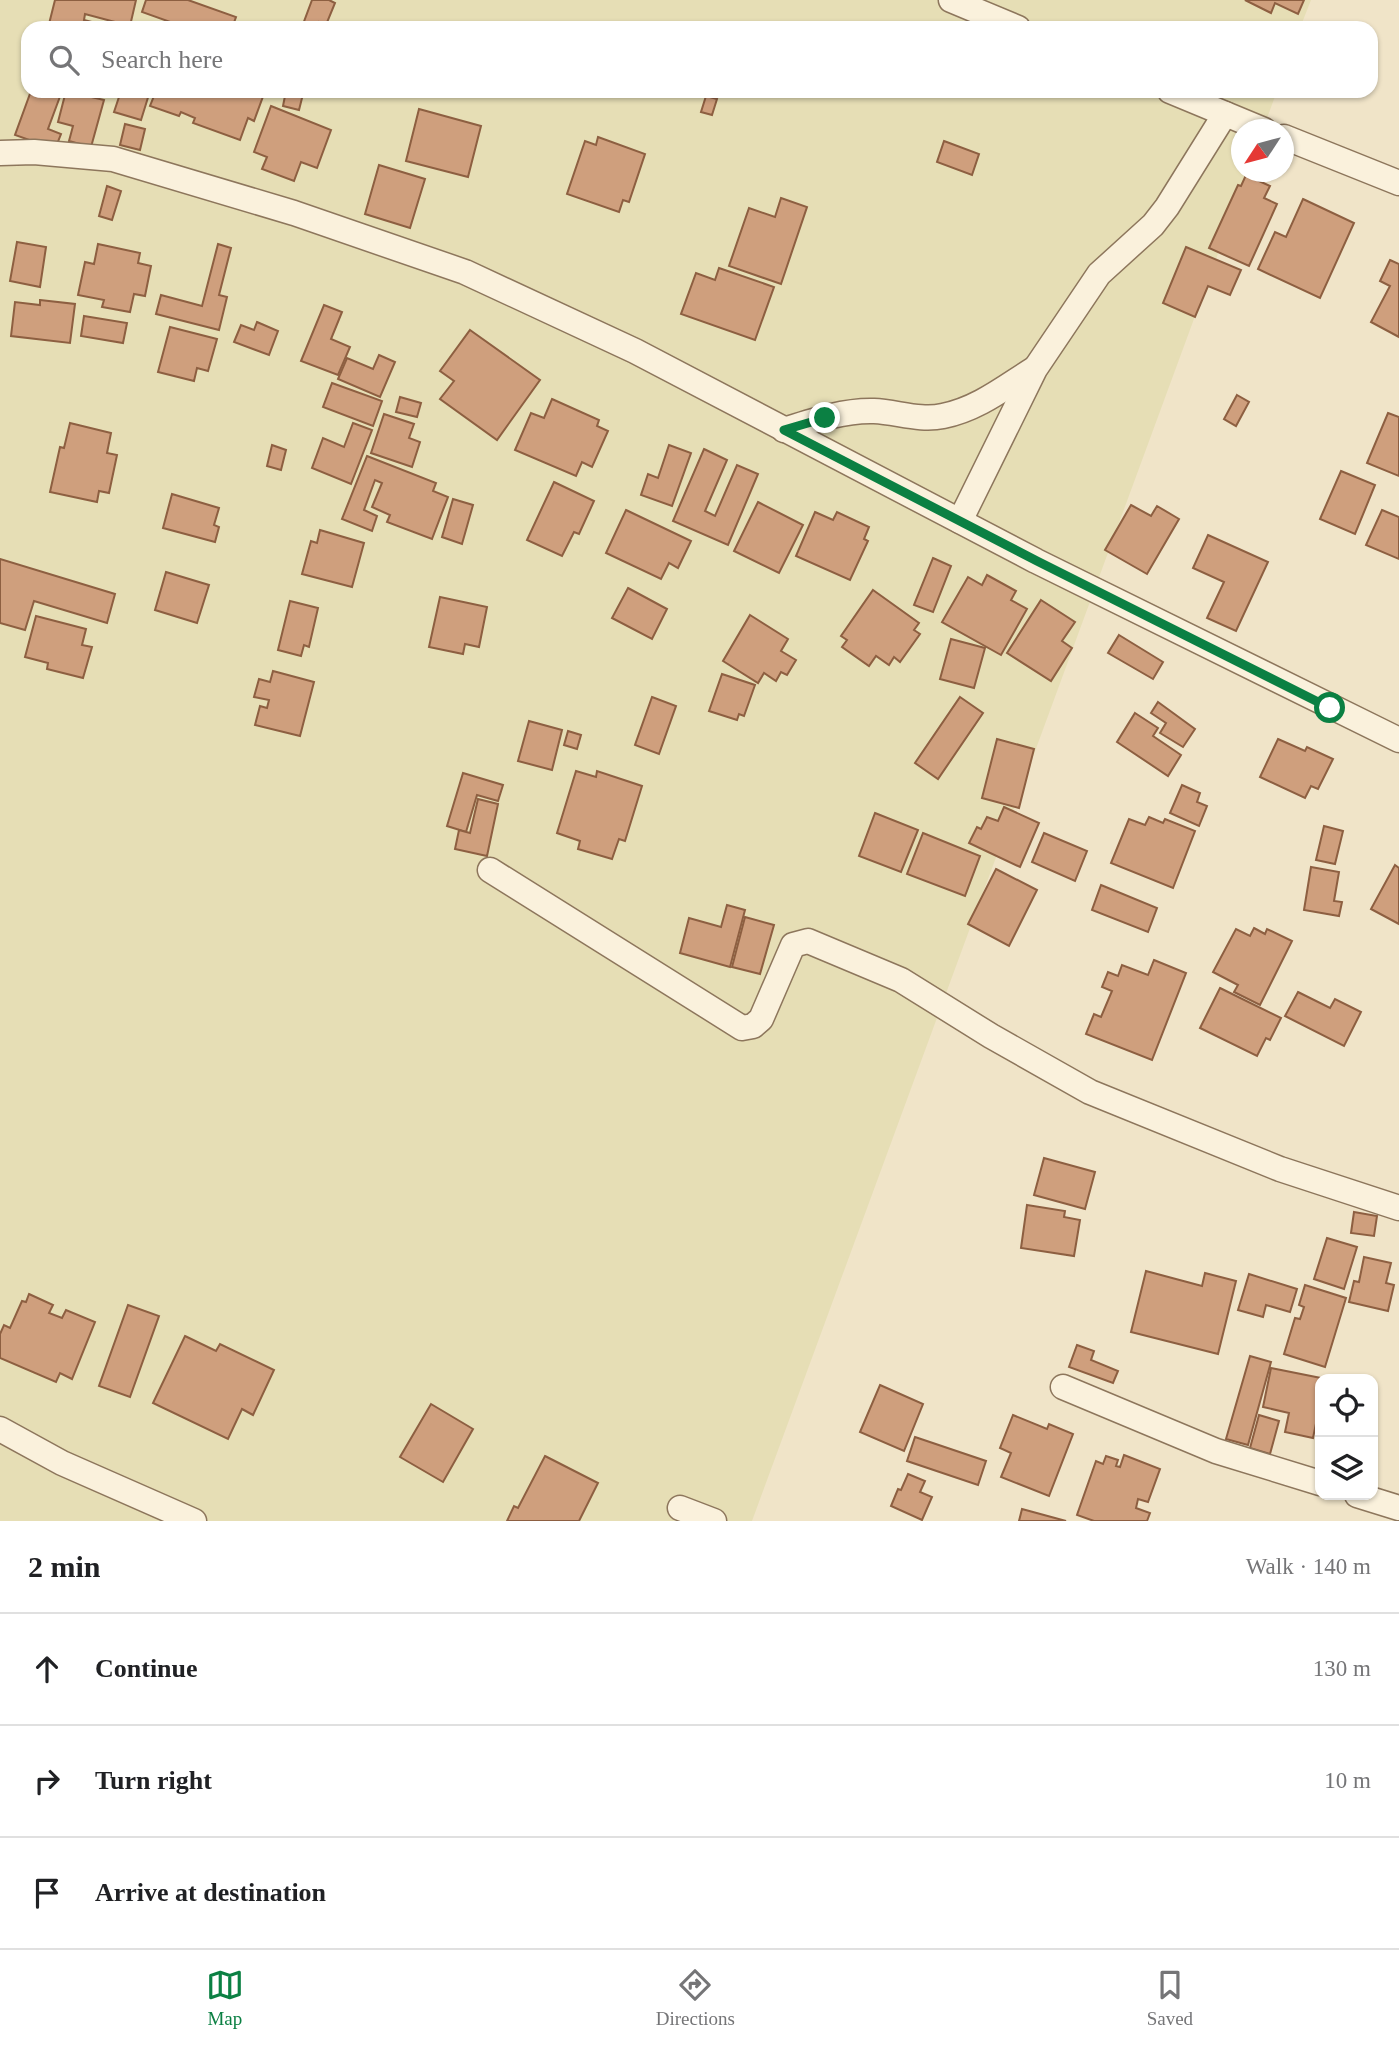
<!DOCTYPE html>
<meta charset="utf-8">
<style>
:root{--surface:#fff;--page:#f6f6f6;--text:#202124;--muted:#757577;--line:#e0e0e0;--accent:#0b8043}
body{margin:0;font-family:"Times New Roman",serif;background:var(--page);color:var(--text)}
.controls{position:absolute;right:21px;bottom:21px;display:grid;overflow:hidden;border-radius:14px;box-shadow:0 2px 5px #0004}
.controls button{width:63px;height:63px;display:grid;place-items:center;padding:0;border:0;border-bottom:2px solid var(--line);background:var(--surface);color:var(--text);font:35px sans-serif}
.compass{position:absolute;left:1231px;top:119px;width:63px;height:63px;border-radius:50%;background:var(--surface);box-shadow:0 2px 5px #0004;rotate:234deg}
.stop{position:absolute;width:21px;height:21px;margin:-16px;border:5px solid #0b8043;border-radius:50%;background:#fff}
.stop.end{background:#0b8043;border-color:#fff;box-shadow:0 2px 7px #0008}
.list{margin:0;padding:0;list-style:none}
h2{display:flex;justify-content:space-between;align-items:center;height:91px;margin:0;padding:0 28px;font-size:30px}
h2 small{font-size:23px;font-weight:400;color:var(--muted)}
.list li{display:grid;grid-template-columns:46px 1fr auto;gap:21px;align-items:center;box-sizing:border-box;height:112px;padding:0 28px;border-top:2px solid var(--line)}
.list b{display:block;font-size:26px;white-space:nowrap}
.list em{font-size:23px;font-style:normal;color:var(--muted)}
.icon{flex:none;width:38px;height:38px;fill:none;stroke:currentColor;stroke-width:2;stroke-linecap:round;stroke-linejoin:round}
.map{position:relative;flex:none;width:1399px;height:1521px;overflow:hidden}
.search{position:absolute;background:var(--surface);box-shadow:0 2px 5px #0004;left:21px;right:21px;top:21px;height:77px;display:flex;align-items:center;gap:18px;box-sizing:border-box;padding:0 24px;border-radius:21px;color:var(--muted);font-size:26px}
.sheet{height:427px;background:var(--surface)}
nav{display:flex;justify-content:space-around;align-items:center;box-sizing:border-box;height:98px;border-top:2px solid var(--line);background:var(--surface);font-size:19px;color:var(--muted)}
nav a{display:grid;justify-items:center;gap:4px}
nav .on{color:var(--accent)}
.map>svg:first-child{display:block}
</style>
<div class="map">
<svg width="1399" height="1521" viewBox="0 0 1399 1521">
<rect width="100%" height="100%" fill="#f0e4c8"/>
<polygon fill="#e6deb5" points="0,0 1311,0 1300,28 28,28 28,91 1277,91 1263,129 1242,130 1242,172 1248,172 752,1521 0,1521"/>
<g fill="#cf9f7d" stroke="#8d5f41" stroke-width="2">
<polygon points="55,0 136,0 130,26 85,14 84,20 115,28 48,28"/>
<polygon points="146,0 188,0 236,17 232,28 187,28 142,12"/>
<polygon points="312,0 329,0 335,3 326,25 319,22 317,28 305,28 302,27"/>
<polygon points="1245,0 1304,0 1298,14 1275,3 1271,13"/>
<polygon points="31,91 62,91 48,129 61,134 55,149 15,135"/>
<polygon points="66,91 104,100 91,147 69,141 73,126 58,122"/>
<polygon points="121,91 150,91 141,120 114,112"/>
<polygon points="156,91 265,91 254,121 248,118 240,140 193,123 195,118 181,112 179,116 150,106"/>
<polygon points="286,91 303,94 299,110 283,106"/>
<polygon points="706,96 717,99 712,115 701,112"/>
<polygon points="271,106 331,130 317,168 301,162 294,181 262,169 267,157 254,152"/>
<polygon points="419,109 481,126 468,177 406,161"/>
<polygon points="125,124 145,129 140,150 120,145"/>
<polygon points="598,137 645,154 629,202 623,200 619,212 567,194 585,141 596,145"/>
<polygon points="944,141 979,154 972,175 937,162"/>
<polygon points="379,165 425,179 410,228 365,214"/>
<polygon points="1246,175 1270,186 1264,198 1277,204 1249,266 1209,248 1238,185 1241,186"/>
<polygon points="107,186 121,191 112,220 99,216"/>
<polygon points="781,198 807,207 781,284 729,266 749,208 775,217"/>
<polygon points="1303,199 1354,223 1320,298 1258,269 1275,232 1286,237"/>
<polygon points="17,242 46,247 40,287 10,281"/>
<polygon points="98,244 140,253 138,263 151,266 145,296 134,294 130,312 102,307 104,300 78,295 85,262 94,264"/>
<polygon points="218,244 231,248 219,295 227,297 219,330 156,314 161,295 202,306"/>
<polygon points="1186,247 1241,270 1230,295 1208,286 1195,317 1163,303"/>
<polygon points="1390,260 1399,264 1399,337 1371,322 1390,286 1380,281"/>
<polygon points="719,268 774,287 755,340 681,314 696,273 715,280"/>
<polygon points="40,300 75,304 70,343 11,336 15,302 40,305"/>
<polygon points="324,305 342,312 331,339 350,347 338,375 301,361"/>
<polygon points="84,316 127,323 123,343 81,336"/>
<polygon points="257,322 278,331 269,355 234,342 241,325 254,330"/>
<polygon points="170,327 217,339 208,371 197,368 194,381 158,372"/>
<polygon points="470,330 540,380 497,440 440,399 454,381 440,371"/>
<polygon points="379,355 395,362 380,397 338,379 347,358 373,369"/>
<polygon points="332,383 382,401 373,426 323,407"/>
<polygon points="1237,395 1249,402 1236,426 1224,419"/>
<polygon points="400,397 421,403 417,417 396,412"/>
<polygon points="552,399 599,420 597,426 608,431 592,467 582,462 576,476 515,450 531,413 544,418"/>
<polygon points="1388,413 1399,417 1399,476 1367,463"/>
<polygon points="384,414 414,424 409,438 420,442 412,467 371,453"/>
<polygon points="70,423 111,433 107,453 117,455 109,493 99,491 97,502 50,492 60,447 64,448"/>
<polygon points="353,423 372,430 351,484 312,468 323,438 344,447"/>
<polygon points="272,445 286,450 281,470 267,466"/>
<polygon points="669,445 691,453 672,506 641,495 648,474 658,478"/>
<polygon points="704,449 727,460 705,511 715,516 737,465 758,474 728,545 673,521"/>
<polygon points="367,456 436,483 433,491 448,497 432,539 387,522 390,515 372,507 382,483 375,480 364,510 377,516 372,531 342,519"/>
<polygon points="1341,471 1375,485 1355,534 1320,519"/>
<polygon points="554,482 594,501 579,534 574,532 562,556 527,540"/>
<polygon points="172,494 219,508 214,525 219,527 215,542 163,528"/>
<polygon points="453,499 473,505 462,544 442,537"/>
<polygon points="758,502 803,525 779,573 734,551"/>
<polygon points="1131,505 1151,516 1157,506 1179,519 1147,574 1105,550"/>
<polygon points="626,510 691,541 678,568 669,563 661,579 606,553"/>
<polygon points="1382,510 1399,517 1399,559 1366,545"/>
<polygon points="815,512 833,520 837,512 869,527 864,539 868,541 850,580 796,556"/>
<polygon points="320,530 364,543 352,587 302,574 311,541 317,543"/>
<polygon points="1208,535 1268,562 1236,631 1207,618 1224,582 1193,568"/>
<polygon points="933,558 951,566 933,612 914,605"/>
<polygon points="0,559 115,594 107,623 34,601 25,630 0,623"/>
<polygon points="166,572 209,585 197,623 155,610"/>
<polygon points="987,575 1016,591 1011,600 1027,609 1001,655 942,622 968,577 982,585"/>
<polygon points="628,588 667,609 652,639 612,618"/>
<polygon points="873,590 919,623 914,630 920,634 900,662 894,657 889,665 876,656 869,666 842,647 847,640 841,636"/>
<polygon points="440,597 487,607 479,647 465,644 463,654 429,647"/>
<polygon points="1041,600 1075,622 1062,641 1072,648 1051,681 1007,653"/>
<polygon points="290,601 318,608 309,647 304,645 301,656 278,650"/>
<polygon points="750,615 788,639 781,651 796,660 787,675 781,672 776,681 764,673 758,683 723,661"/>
<polygon points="36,616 86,629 82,645 92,647 83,678 47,669 48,663 25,657"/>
<polygon points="1119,635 1163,662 1153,679 1108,653"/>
<polygon points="951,639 985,648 974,688 940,679"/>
<polygon points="273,671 314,682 300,736 255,725 260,706 267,708 269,700 254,697 259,679 270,682"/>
<polygon points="722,674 755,685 744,716 739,714 737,720 709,711"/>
<polygon points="652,697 676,706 659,754 635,745"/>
<polygon points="960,697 983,713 938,779 915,763"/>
<polygon points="1158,702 1195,729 1183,747 1160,733 1166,723 1151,713"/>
<polygon points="1135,713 1158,728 1153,736 1181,755 1168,776 1117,742"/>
<polygon points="529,721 562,730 552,770 518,761"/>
<polygon points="568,731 581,735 577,749 564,745"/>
<polygon points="997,739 1034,749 1019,808 982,798"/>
<polygon points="1278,739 1305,751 1307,747 1333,759 1318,789 1311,786 1305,798 1260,777"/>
<polygon points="576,771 596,777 597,771 642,786 625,841 619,839 612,859 578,849 580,841 557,833"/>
<polygon points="463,773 503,785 498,801 477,795 466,832 447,826"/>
<polygon points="1182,785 1200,793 1197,802 1207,806 1199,826 1170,813"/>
<polygon points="478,799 498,804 487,856 455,849 459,830 470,833"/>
<polygon points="1004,807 1039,823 1020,867 969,843 977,827 981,829 987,817 998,821"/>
<polygon points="875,813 918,830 901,872 859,856"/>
<polygon points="1149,817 1163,823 1165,819 1195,831 1173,888 1111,863 1129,819 1145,825"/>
<polygon points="1324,826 1343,831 1335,864 1316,860"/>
<polygon points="923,833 980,856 965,896 907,874"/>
<polygon points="1044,833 1087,851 1075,881 1032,862"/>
<polygon points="1395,865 1399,868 1399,924 1371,909"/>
<polygon points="1311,867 1339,872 1334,901 1342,902 1339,916 1304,910"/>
<polygon points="996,869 1037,890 1009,946 968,924"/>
<polygon points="1101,885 1157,908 1148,932 1092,910"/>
<polygon points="727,905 745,910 730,967 680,953 689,918 721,927"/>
<polygon points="745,917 774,925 760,974 732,967"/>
<polygon points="1254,928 1265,934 1267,929 1292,941 1260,1005 1234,992 1238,985 1213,972 1236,929 1250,936"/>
<polygon points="1154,960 1186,973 1152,1060 1086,1034 1094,1014 1101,1017 1112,991 1102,987 1108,972 1118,976 1122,965 1148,975"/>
<polygon points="1220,988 1281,1018 1270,1040 1266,1038 1257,1056 1200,1028"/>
<polygon points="1298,992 1330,1008 1335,999 1361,1012 1344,1046 1285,1016"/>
<polygon points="1044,1158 1095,1172 1085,1209 1034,1195"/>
<polygon points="1027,1205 1065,1211 1064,1217 1080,1220 1074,1256 1021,1248"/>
<polygon points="1354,1212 1377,1216 1374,1236 1351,1233"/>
<polygon points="1327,1238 1357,1247 1344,1289 1314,1279"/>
<polygon points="1364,1257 1391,1263 1386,1283 1394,1285 1388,1311 1349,1302 1354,1281 1359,1282"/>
<polygon points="1146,1271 1202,1286 1205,1273 1236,1281 1218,1354 1131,1332"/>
<polygon points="1249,1274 1297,1289 1290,1312 1266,1305 1263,1317 1238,1310"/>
<polygon points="1305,1285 1346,1298 1325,1367 1284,1354 1295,1318 1300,1319 1304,1307 1299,1305"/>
<polygon points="29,1294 53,1305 49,1313 62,1318 66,1310 95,1322 72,1379 60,1373 56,1382 0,1358 0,1334 4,1325 10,1328 22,1301 26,1302"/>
<polygon points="128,1305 159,1316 130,1397 99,1386"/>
<polygon points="185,1336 216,1351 220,1344 274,1370 253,1415 242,1409 228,1439 153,1403"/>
<polygon points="1077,1345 1094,1351 1091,1360 1118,1371 1113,1383 1069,1367"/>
<polygon points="1250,1356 1271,1362 1248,1445 1226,1439"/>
<polygon points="1271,1368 1326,1379 1320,1379 1320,1404 1313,1438 1285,1432 1289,1413 1263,1407"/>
<polygon points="880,1385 923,1404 904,1451 860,1432"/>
<polygon points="431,1404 473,1429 443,1482 400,1457"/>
<polygon points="1013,1415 1047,1429 1049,1424 1073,1434 1049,1496 1001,1477 1011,1453 1000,1448"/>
<polygon points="1259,1415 1279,1421 1270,1454 1250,1448"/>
<polygon points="915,1437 986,1461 978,1485 907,1461"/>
<polygon points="1124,1455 1160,1469 1148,1502 1138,1499 1136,1508 1150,1513 1147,1521 1094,1521 1077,1515 1096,1461 1103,1464 1106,1456 1118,1460 1116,1466 1120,1467"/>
<polygon points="545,1456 598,1483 579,1521 507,1521 514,1506 518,1508"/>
<polygon points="908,1474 925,1481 920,1492 932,1497 922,1520 891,1506 898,1489 901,1490"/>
<polygon points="1022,1509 1066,1521 1019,1521"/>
</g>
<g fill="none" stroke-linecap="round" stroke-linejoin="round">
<g stroke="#8d765c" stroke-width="27">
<g id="minor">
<polyline points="951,0 1018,28"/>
<polyline points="1170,91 1264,130"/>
<polyline points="1284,137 1399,183"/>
<polyline points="0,153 34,152 113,159 294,213 465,272 635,351 1036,561 1399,740"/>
<path d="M784 430C812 421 844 410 874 411 897 412 920 421 943 416 978 409 1005 387 1034 369"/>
<polyline points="960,521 1035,369 1099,274 1153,225 1167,207 1225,114"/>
<polyline points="490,870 742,1028 753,1026 761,1019 793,945 808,941 901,980 991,1036 1090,1092 1280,1169 1399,1208"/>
<polyline points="1063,1387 1216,1451 1320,1483"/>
<polyline points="0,1429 62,1463 194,1521"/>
<polyline points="1357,1495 1399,1508"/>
<polyline points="680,1508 714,1521"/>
</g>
</g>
<use href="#minor" stroke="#faf1dc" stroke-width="24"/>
</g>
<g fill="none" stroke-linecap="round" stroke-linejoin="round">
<polyline stroke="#0b8043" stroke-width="9" points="825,418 784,430 1037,561 1330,708"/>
</g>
</svg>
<div class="controls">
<button><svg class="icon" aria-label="locate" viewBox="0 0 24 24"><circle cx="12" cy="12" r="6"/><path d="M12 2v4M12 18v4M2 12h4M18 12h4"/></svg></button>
<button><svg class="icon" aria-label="layers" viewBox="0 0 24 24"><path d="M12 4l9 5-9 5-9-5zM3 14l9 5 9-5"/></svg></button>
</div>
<svg class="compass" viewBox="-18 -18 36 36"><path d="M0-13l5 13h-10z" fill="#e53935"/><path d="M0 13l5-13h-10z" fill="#757577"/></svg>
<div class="stop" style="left:1330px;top:708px"></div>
<div class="stop end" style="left:825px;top:418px"></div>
<div class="search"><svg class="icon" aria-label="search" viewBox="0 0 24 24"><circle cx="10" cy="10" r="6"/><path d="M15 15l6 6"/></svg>Search here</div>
</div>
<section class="sheet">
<h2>2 min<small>Walk · 140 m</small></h2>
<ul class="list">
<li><svg class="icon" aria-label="ahead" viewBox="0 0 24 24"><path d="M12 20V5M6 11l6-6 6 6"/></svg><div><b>Continue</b></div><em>130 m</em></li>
<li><svg class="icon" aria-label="right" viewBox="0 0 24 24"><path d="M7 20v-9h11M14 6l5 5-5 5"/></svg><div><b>Turn right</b></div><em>10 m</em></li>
<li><svg class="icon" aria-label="arrive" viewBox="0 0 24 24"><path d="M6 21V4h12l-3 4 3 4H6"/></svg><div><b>Arrive at destination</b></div></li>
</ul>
</section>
<nav>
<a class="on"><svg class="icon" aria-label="map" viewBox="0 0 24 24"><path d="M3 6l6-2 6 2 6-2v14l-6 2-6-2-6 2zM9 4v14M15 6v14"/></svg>Map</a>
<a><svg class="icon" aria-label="directions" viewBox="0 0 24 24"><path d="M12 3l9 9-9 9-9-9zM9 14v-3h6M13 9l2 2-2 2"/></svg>Directions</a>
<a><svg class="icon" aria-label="saved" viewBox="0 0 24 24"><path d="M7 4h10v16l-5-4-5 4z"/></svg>Saved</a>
</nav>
